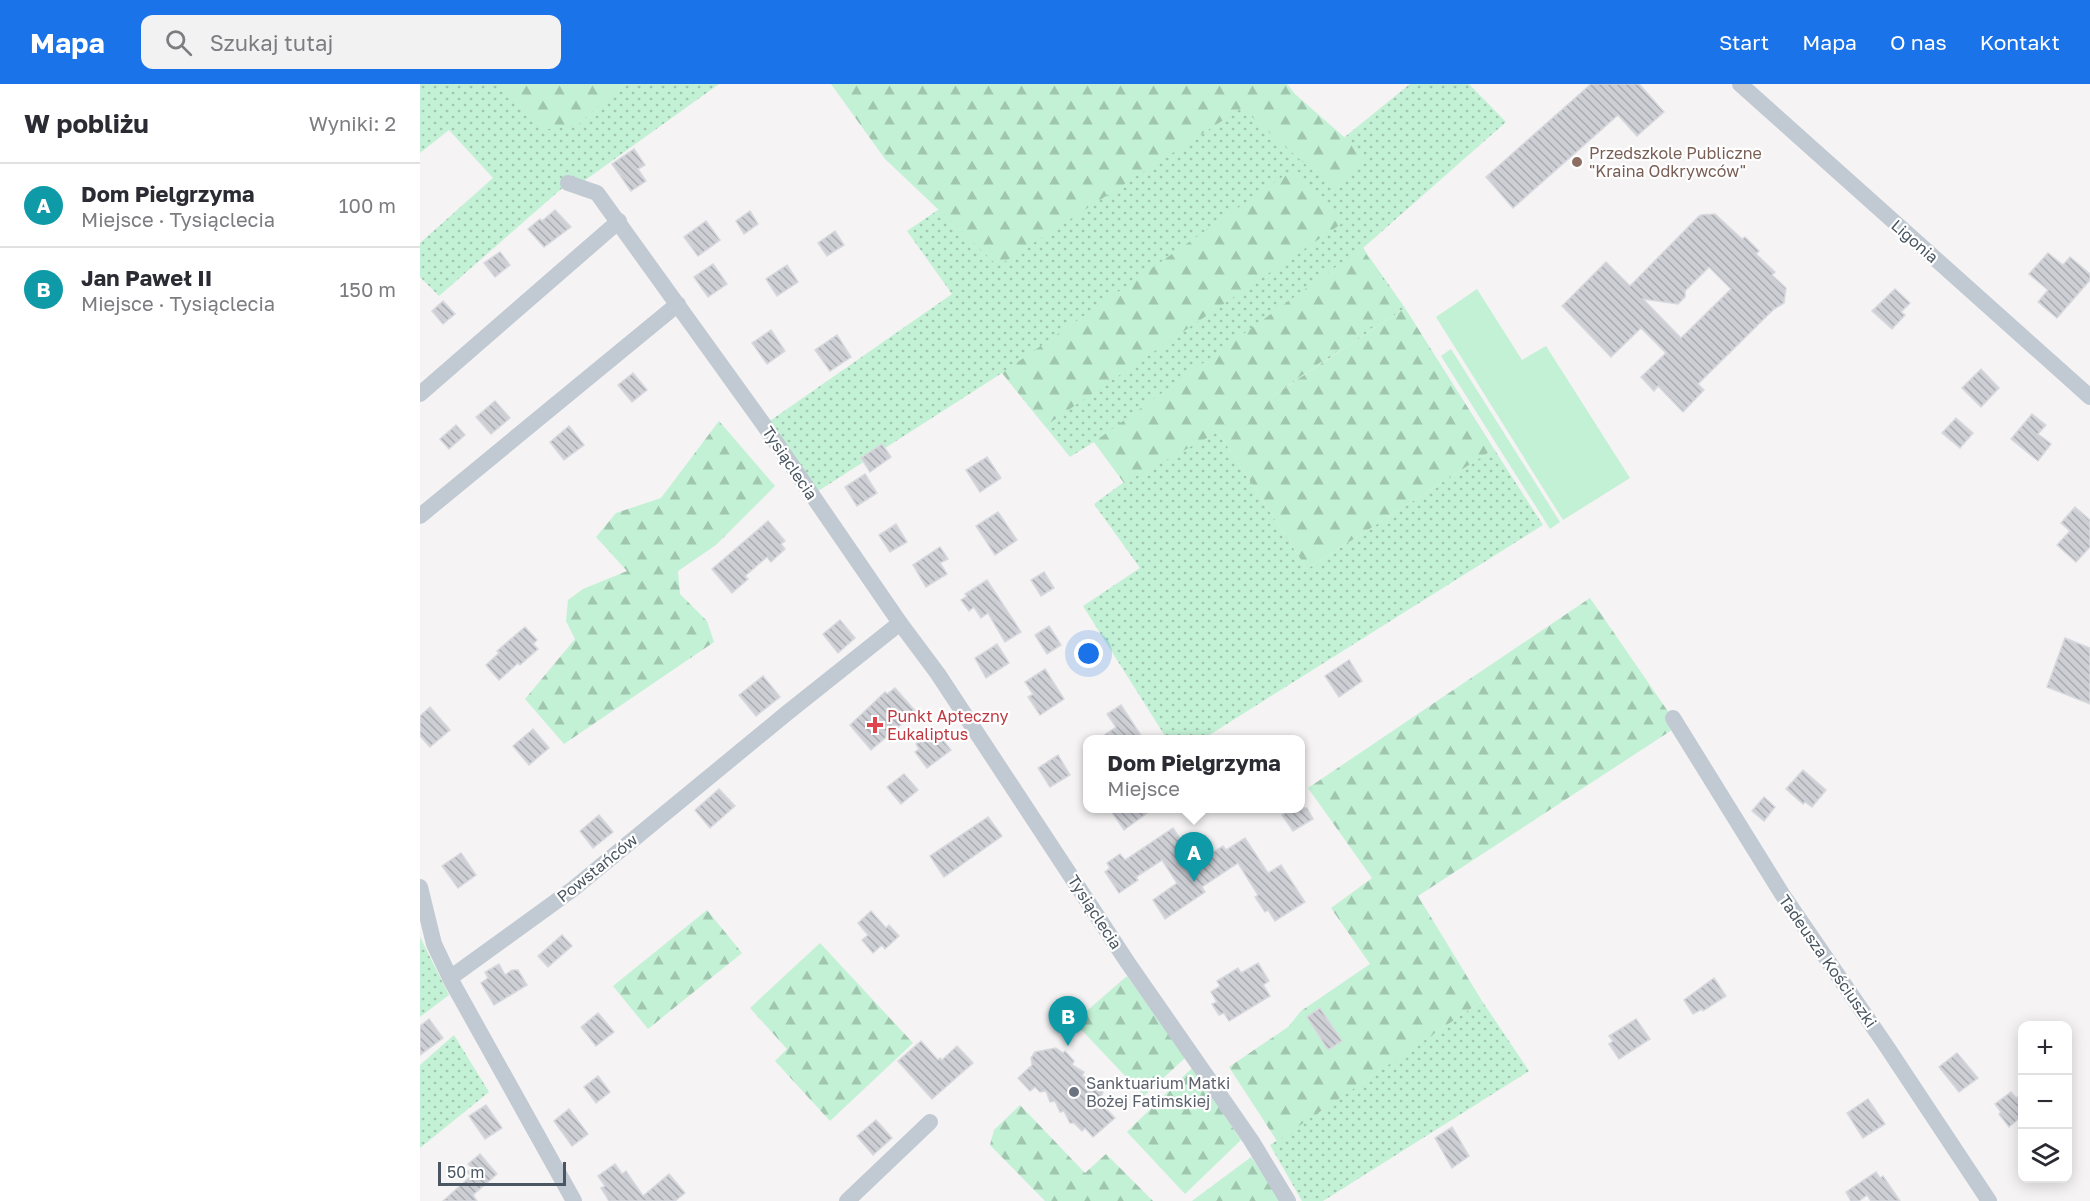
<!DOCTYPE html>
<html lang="pl">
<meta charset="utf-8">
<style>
:root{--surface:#fff;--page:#f2f2f3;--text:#2b2b33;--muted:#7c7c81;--line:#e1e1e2;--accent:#1a73e8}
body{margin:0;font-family:"Golos Text",sans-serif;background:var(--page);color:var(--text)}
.controls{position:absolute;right:18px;bottom:18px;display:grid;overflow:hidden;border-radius:12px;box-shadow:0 3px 15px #0003}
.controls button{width:54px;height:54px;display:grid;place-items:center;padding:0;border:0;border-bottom:2px solid var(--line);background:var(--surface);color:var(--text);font:30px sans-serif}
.scale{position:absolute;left:18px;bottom:15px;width:128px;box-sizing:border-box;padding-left:6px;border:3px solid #4a5661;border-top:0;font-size:16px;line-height:21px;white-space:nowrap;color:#4a5661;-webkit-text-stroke:4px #fff;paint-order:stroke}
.you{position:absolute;left:669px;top:570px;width:21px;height:21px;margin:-15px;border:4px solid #fff;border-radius:50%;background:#1a73e8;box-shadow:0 0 0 9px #1a73e833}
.badge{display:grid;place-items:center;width:39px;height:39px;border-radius:50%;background:var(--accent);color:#fff;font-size:20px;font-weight:700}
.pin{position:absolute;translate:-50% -50px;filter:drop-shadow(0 2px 3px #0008)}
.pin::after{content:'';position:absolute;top:32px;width:21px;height:18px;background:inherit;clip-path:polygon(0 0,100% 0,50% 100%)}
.popup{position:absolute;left:663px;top:651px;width:222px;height:78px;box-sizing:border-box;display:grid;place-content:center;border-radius:12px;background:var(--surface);filter:drop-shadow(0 2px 4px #0005);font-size:20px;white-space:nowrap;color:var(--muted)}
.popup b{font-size:22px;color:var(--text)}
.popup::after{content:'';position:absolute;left:50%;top:100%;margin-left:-12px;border:12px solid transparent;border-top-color:var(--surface)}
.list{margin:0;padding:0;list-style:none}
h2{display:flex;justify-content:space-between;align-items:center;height:78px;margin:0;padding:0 24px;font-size:26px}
h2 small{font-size:20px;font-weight:400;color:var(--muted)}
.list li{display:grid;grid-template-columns:39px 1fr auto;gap:18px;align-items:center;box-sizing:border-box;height:84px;padding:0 24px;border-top:2px solid var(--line)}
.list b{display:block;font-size:22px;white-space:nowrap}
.list p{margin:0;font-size:20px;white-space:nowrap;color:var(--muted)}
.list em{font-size:20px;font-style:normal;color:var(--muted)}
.icon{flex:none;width:33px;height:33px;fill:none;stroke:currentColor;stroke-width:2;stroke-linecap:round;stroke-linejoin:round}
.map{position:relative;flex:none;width:1670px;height:1117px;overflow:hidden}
header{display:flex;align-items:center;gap:36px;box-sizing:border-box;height:84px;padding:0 30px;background:var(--accent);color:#fff}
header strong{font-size:28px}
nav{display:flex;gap:33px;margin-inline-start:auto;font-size:21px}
.search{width:420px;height:54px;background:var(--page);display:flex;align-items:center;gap:15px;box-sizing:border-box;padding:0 21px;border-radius:12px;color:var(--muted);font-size:22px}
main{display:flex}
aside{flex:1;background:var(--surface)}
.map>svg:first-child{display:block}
</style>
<header>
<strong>Mapa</strong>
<div class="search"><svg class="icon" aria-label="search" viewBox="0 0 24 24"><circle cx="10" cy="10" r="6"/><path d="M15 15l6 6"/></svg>Szukaj tutaj</div>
<nav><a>Start</a><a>Mapa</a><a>O nas</a><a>Kontakt</a></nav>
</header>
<main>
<aside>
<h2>W pobliżu<small>Wyniki: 2</small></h2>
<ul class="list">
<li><span class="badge" style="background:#0f9aa8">A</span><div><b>Dom Pielgrzyma</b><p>Miejsce · Tysiąclecia</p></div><em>100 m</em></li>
<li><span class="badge" style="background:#0f9aa8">B</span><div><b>Jan Paweł II</b><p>Miejsce · Tysiąclecia</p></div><em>150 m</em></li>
</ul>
</aside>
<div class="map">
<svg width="1670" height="1117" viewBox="0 0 1670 1117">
<defs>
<pattern id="grass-dots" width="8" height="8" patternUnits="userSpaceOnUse" patternTransform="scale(1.5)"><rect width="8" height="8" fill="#c3f1d5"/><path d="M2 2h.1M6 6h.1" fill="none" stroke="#a0c6b0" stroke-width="1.8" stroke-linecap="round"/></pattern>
<pattern id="forest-firs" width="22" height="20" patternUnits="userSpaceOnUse" patternTransform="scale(1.5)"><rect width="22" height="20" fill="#c3f1d5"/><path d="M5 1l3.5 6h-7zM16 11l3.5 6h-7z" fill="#a0c6b0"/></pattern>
<pattern id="building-back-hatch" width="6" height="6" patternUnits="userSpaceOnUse" patternTransform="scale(1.5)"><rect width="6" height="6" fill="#cdcfd5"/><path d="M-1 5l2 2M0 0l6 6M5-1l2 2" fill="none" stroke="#a8abb0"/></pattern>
</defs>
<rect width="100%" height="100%" fill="#f5f3f3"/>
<g fill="url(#grass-dots)">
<polygon points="0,0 299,0 157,102 148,99 19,212 0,193 0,159 73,94 29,46 0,69"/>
<polygon points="843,0 905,69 990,0 1049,0 1086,38 943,164 985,224 798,348 887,485 1074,365 1123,441 783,655 747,655 663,522 720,484 674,420 704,398 674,358 650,373 582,289 392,411 344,341 532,210 487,147 534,115"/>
<polygon points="0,853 29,911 0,933"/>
<polygon points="1062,917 1109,987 903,1117 882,1117 850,1061"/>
<polygon points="34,951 69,1008 0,1064 0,981"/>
</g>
<g fill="url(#forest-firs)">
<polygon points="78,0 205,0 195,6 158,41 122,46"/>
<polygon points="411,0 867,0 875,10 948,74 912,104 822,24 578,182 465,75"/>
<polygon points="875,84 921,140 625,342 582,289"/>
<polygon points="942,164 981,222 848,315 985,224 1074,365 887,485 798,348 704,399 674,358"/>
<polygon points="299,337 355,402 296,461 258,487 260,510 287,537 294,558 144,660 105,615 155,555 146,537 148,516 163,505 207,487 176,453 196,429 241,414"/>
<polygon points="1170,514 1258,642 998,812 1062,917 857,1057 809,983 868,943 881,927 950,880 911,824 952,794 888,704"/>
<polygon points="287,826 322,869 228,945 193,902"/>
<polygon points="400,859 493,959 410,1037 355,977 367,965 330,924"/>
<polygon points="707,892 765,974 724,1012 654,938"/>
<polygon points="772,984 821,1056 765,1110 707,1048"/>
<polygon points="600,1021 665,1089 686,1070 733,1117 625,1117 570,1061 574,1046"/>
<polygon points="831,1073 861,1117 772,1117"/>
</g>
<g fill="#c3f1d5">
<polygon points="1057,205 1102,276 1126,262 1210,394 1143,436 1016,233"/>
<polygon points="1031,265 1140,438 1130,445 1021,272"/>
</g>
<g fill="url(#building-back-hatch)" stroke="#d7d9de" stroke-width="1.5" fill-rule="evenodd">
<polygon points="1171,0 1219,0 1244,28 1217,52 1198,31 1093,124 1066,93"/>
<polygon points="214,65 225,81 218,85 226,97 211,107 192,80"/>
<polygon points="135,126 151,143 124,163 108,145 120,135 122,137"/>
<polygon points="330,127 338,140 324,150 316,137"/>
<path d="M1295 130 1322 155 1325 153 1339 167 1336 170 1355 188 1352 191 1366 204 1364 219 1354 225 1278 300 1284 306 1263 328 1238 302 1234 307 1221 293 1246 269 1221 244 1191 273 1142 222 1186 178 1210 202 1278 133 1281 131ZM1289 183 1311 205 1261 254 1223 215 1258 220 1265 213V207Z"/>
<polygon points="286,137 300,156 278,172 264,153"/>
<polygon points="415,147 424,161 407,172 398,159"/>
<polygon points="80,168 90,181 75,193 64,179"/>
<polygon points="1628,169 1643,181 1650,173 1670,190 1670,196 1637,234 1618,218 1628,206 1609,190"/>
<polygon points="293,180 307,200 288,213 274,193"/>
<polygon points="367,181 378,198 357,212 346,195"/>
<polygon points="1475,205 1490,219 1481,228 1485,231 1472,245 1452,227"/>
<polygon points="23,217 35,230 23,240 12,227"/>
<polygon points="351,246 365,267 347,280 332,259"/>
<polygon points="417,251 431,273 410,287 395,266"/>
<polygon points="1561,285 1579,304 1561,323 1542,304"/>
<polygon points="213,289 227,306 212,318 198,301"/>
<polygon points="75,317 90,334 71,350 56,333"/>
<polygon points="1612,330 1626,341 1618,350 1631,360 1618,377 1591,355"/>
<polygon points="1536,334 1553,349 1540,364 1522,349"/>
<polygon points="36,341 45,351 29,365 20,355"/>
<polygon points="149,342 164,361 144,376 130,358"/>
<polygon points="462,360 471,373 450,388 441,374"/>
<polygon points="567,373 581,394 560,408 546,386"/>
<polygon points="445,390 457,409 437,422 425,403"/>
<polygon points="1655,423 1670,436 1670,463 1656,478 1637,461 1650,447 1641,439"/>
<polygon points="578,428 597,456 575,471 556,442"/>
<polygon points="348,437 365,457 361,460 365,465 351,478 347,473 325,492 328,495 312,509 292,485"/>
<polygon points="476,440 487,458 470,468 459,451"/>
<polygon points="520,463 528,475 520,479 527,490 506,503 493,481"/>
<polygon points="624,488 634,504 621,512 611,496"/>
<polygon points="567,496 601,548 585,558 568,529 561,534 554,523 549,527 541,516 547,512 545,510"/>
<polygon points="420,536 435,554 418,569 403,550"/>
<polygon points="629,542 641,561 627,570 615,551"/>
<polygon points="105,543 117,556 113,560 118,565 100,581 98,579 79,596 66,581 79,569 77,567"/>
<polygon points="1645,554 1670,564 1670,620 1627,603"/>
<polygon points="577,560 589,579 566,594 555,574"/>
<polygon points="929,576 942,597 919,613 905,592"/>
<polygon points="625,585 644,615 620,631 608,613 613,610 605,598"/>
<polygon points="343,592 360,613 336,632 319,611"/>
<polygon points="475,604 496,628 451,666 430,641 465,608 467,610"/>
<polygon points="701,621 724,656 677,656 696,643 687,630"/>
<polygon points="10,623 30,646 10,663 0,652 0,632"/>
<polygon points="113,645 129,664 109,681 93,662"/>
<polygon points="515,646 531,666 507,684 495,668 499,665 496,660"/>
<polygon points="638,671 650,691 630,703 618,684"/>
<polygon points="1383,686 1406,706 1392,723 1385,718 1383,720 1366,705"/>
<polygon points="484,690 498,706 481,720 467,703"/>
<polygon points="299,705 315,722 290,744 275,726"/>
<polygon points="1344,713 1355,723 1344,737 1332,727"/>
<polygon points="689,724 734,724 704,746"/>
<polygon points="862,724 887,724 893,735 873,747 862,731 865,729"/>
<polygon points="179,731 193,748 173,764 160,747"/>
<polygon points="568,733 582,752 524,793 510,772"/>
<polygon points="753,744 776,779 803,762 806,766 825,754 848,789 861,781 885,818 855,837 848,826 845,828 835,813 838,811 818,779 782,803 785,808 745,835 733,816 757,799 742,776 716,793 718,796 699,809 685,788 690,784 687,779 700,770 705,776"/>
<polygon points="41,769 56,791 38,804 22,782"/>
<polygon points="451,827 466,844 469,841 479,852 465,865 462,861 453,869 442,856 448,851 438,839"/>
<polygon points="142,851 152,862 128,883 118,872"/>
<polygon points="838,879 849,897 843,901 850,912 809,937 804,929 799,931 792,920 797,918 791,908 800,902 797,897 818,884 821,889"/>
<polygon points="79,880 85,891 92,886 98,886 107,901 74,921 61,899 68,894 65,888"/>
<polygon points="1294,894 1306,912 1283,927 1282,925 1273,930 1264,916"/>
<polygon points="900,924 922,957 908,966 887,933"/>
<polygon points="178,929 194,948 176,962 161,943"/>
<polygon points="9,935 23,954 0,971 0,942"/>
<polygon points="1216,935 1230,955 1199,975 1189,960 1193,957 1189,952"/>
<polygon points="501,957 518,976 520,974 522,976 537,962 553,979 512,1015 478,977"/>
<polygon points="636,964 643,969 645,967 654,977 652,981 664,988 662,992 673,998 672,1002 683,1008 681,1013 689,1022 686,1025 695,1034 673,1053 665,1044 662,1047 654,1039 650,1039 644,1027 640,1028 635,1017 630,1018 626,1007 620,1008 615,1003 610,1007 598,994 612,981 611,974 615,968"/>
<polygon points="1537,969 1558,994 1539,1008 1519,983"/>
<polygon points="178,992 190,1008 176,1019 164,1003"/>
<polygon points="1591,1008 1596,1014 1602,1010 1602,1032 1589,1043 1579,1030 1581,1028 1575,1020"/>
<polygon points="1448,1015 1465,1040 1443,1054 1427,1029"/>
<polygon points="66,1021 82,1044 65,1055 49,1032"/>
<polygon points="149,1025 168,1050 152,1062 134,1037"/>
<polygon points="456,1036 472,1054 453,1071 437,1052"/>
<polygon points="1032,1043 1049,1072 1032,1084 1015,1054"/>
<polygon points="60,1070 77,1090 53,1111 57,1117 23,1117 51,1092 47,1088 52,1084 48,1080"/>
<polygon points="195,1080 202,1090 206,1087 223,1112 249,1090 265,1109 255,1117 189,1117 181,1104 185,1102 178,1092"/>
<polygon points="1456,1088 1460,1094 1463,1092 1480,1117 1451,1117 1447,1111 1439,1117 1431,1117 1426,1108"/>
</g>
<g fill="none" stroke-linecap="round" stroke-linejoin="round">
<g stroke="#c1cad2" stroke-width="16">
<polyline points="1320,0 1670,313"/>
<polyline points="148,99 177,109 344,341 480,539 518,590 708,879 831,1056 868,1117"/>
<polyline points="0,310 199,137"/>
<polyline points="0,432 258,220"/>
<polyline points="1253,634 1362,810 1465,960 1569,1117"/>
<polyline points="0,803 14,860 32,898 154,1117"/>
<polyline points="30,894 153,805 367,629 480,539"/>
<polyline points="427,1117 510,1038"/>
</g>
</g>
<circle fill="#8d6e63" stroke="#fff" stroke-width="2" cx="1157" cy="78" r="6"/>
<path fill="#e0444e" stroke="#fff" stroke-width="2" d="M452 632h6v6h6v6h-6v6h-6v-6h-6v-6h6z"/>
<circle fill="#6b7280" stroke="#fff" stroke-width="2" cx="654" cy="1008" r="6"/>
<g text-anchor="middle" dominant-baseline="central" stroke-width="4.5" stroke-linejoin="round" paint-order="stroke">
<g font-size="16" fill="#785e54" stroke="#fff" text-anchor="start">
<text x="1169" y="69">Przedszkole Publiczne<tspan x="1169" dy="18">"Kraina Odkrywców"</tspan></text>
</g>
<g font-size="16" fill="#4a5661" stroke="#fff">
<text transform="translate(1495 157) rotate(41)">Ligonia</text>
<text transform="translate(370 379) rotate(56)">Tysiąclecia</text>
<text transform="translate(177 784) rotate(-39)">Powstańców</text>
<text transform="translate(675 828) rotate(57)">Tysiąclecia</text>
<text transform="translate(1408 877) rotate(55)">Tadeusza Kościuszki</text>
</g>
<g font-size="16" fill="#be3a42" stroke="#fff" text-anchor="start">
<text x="467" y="632">Punkt Apteczny<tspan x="467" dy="18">Eukaliptus</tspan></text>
</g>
<g font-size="16" fill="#5b616d" stroke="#fff" text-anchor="start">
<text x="666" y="999">Sanktuarium Matki<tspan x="666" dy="18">Bożej Fatimskiej</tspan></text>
</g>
</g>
</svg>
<div class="controls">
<button>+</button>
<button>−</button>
<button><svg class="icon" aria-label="layers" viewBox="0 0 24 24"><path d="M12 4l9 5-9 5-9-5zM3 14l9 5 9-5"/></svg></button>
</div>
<div class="scale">50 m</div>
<div class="you"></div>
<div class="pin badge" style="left:774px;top:798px;background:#0f9aa8">A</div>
<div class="popup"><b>Dom Pielgrzyma</b>Miejsce</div>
<div class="pin badge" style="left:648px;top:962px;background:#0f9aa8">B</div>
</div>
</main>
